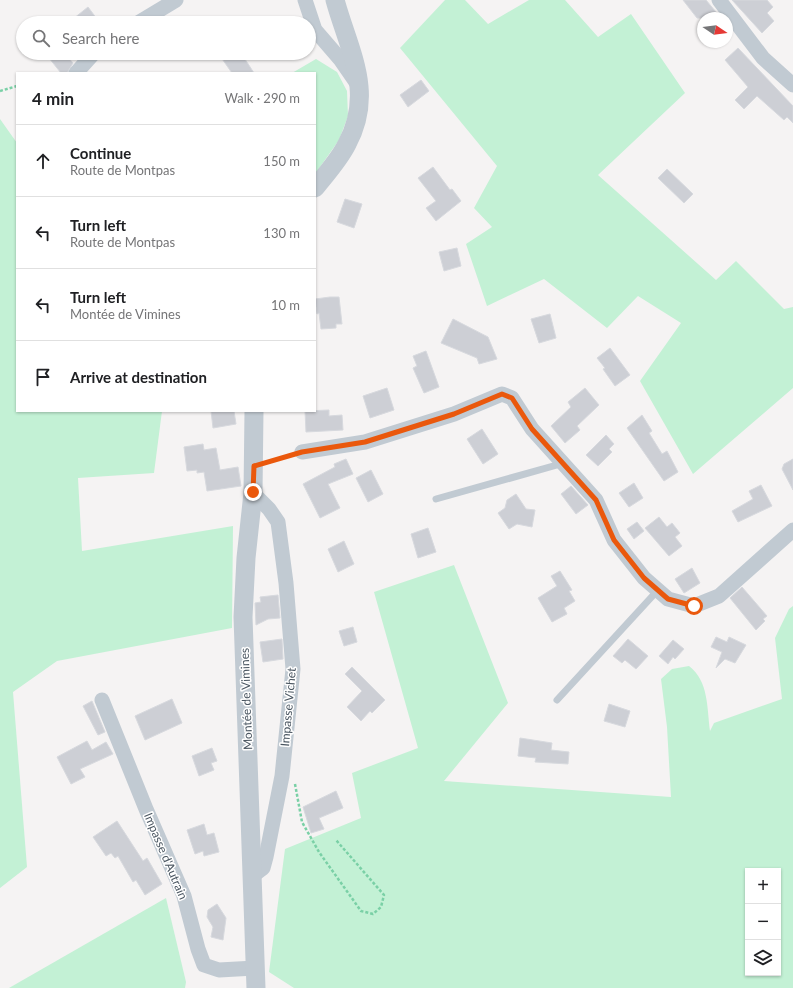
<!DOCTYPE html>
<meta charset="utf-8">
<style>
:root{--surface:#fff;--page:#f2f2f2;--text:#202124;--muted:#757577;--line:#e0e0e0}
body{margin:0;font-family:Lato,sans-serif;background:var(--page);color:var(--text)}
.controls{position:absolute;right:12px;bottom:12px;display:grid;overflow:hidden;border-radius:0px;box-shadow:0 1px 3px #0004}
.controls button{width:36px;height:36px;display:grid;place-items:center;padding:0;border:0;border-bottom:1px solid var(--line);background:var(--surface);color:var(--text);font:20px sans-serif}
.compass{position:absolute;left:697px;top:12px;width:36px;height:36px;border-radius:50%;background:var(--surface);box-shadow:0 1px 3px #0004;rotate:103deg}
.stop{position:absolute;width:12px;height:12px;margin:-9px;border:3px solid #ea580c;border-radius:50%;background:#fff}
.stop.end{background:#ea580c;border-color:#fff;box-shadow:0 1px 4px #0008}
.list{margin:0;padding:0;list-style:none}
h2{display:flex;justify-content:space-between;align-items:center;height:52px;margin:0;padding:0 16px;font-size:17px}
h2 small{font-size:13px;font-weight:400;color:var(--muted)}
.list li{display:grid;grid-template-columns:26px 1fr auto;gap:12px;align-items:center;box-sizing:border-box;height:72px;padding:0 16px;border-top:1px solid var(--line)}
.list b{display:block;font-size:15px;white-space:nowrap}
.list p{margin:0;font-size:13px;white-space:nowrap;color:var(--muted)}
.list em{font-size:13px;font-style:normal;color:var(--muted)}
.icon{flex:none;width:22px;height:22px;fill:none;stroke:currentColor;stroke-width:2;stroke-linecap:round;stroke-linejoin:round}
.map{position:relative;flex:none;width:793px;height:988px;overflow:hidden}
.search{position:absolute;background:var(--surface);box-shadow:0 1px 3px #0004;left:16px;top:16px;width:300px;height:44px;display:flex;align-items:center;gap:10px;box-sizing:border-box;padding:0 14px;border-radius:22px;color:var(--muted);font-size:15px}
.panel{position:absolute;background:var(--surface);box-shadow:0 1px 3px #0004;left:16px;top:72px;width:300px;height:340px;border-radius:0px}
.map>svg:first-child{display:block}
</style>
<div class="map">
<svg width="793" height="988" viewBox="0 0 793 988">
<rect width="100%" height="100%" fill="#f5f3f3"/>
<g fill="#c3f1d5" fill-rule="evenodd">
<polygon points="445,0 465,0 488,24 529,0 565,0 598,37 631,14 685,93 598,175 716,280 736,261 784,309 793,307 793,388 693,474 640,381 681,323 638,296 607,328 544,279 487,306 466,244 492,227 474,208 497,166 400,48"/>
<polygon points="316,59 337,72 347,91 348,116 339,140 315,174 315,73 292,73"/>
<polygon points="0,119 17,143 17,411 162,411 154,473 78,478 82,551 233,526 232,628 57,661 13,692 27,867 0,888"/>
<path d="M454 565 508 703 444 781 671 797 667 727 661 679 672 669 689 666C709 681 707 709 710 731L714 723 782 699 775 638 789 609 793 606V988H294L269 972 285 849 361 818 352 773 418 748 374 592ZM748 871H778V973H748Z"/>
<polygon points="166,898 186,982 185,988 9,988"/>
</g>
<g fill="#cdcfd5" stroke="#d7d9de">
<polygon points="683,0 706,0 721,18 697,18"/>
<polygon points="732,0 767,0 773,7 767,13 774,21 762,33"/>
<polygon points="88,7 100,23 68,23"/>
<polygon points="738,48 793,106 793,123 787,117 784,120 757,96 744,109 735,100 748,87 725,60"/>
<polygon points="45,53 64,53 73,63 67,73 61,73"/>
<polygon points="218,53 241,53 254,73 232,73"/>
<polygon points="421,80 429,91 408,107 400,95"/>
<polygon points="433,167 450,190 452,189 461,201 436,221 426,208 436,201 418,178"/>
<polygon points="667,169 693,194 684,203 658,178"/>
<polygon points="345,199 362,204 354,228 337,222"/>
<polygon points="457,248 461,266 444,271 439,252"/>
<polygon points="330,297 339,297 342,324 336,324 336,328 321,329 319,313 317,314 315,299"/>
<polygon points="550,314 556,338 539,343 531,319"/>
<polygon points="453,319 488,337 497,359 479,364 477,358 441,343"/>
<polygon points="610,348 630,375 615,386 603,369 605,368 597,358"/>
<polygon points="426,351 439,387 424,393 413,368 417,366 413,356"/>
<polygon points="387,388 394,410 370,418 363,396"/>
<polygon points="585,388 599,405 577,426 580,430 565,443 551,426 571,407 568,402"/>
<polygon points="329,410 329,416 342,415 343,430 306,432 305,411"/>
<polygon points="211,411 234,411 236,424 213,428"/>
<polygon points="642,415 652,431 649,433 662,454 667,451 678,472 664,481 627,428"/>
<polygon points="482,429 498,454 483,464 467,439"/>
<polygon points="606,435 614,444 609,449 612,452 598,466 586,455"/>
<polygon points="203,444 204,450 216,448 220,470 238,467 241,486 207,491 204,472 197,473 197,470 187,471 184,447"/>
<polygon points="346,459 353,474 328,484 340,508 320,518 303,484 335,467 334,464"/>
<polygon points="793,459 793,490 782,469 784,464"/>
<polygon points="371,470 383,494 368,502 356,478"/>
<polygon points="634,483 643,498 629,507 619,493"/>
<polygon points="761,485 772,506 738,522 732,511 753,499 749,491"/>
<polygon points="571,486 588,505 576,514 561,494"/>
<polygon points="516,494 526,509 535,510 532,527 517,524 509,529 498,513 505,508 507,500"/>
<polygon points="659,517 667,527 672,523 680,533 675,537 682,546 669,556 645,528"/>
<polygon points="637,522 644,531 634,539 627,529"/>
<polygon points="428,528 436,552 418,558 411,534"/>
<polygon points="344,541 354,564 338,572 328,549"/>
<polygon points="692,568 700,583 684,593 675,579"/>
<polygon points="560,571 572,590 569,591 575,601 564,608 567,614 552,622 538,598 557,586 551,576"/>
<polygon points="742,587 767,616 763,619 765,621 756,630 730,598"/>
<polygon points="278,595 280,618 268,619 256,625 255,603 261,602 260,597"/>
<polygon points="353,627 357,642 344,646 339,631"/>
<polygon points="716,637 727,642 729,637 746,645 735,663 725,659 716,668 722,652 711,647"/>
<polygon points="282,639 283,659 263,662 260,642"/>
<polygon points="628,639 648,656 636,669 625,660 622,663 613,656"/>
<polygon points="673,640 684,649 675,659 673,657 668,664 659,656"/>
<polygon points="352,667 385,700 372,713 370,711 361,721 347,707 362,691 345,674"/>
<polygon points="172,699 182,723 145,740 135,716"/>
<polygon points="92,701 105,732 98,735 83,706"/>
<polygon points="609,704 630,711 625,727 604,721"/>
<polygon points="520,738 552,743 551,750 569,752 568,764 535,762 536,758 518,756"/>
<polygon points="87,741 92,750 106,742 113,754 80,769 85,777 71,784 57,757"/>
<polygon points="212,748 217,761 211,763 214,770 199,776 192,756"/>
<polygon points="336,791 343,808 319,818 324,829 311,833 303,807"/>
<polygon points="117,821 143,861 147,858 162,884 145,895 136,880 133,882 118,856 115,858 111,853 106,856 93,837"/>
<polygon points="204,824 207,835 214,833 219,852 204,856 203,851 195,854 187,830"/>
<polygon points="217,904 226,918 223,940 211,937 213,927 207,917 208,910"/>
</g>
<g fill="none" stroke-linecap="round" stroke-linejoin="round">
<g stroke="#7ad0a6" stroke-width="2.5" stroke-dasharray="3 2" stroke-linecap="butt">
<polyline points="0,91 17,86"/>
<polyline points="268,462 290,456"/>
<polyline points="295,784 302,822 319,852 361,911 373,914 381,907 384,895 336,840"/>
</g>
<g stroke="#c1cad2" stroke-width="7">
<polyline points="436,499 564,463"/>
<polyline points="557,700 658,590"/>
</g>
<g stroke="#c1cad2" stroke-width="15">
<polyline points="305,0 315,30 340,59 358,85"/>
<polyline points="719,0 763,58 793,85"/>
<polyline points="138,23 176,0"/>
<polyline points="76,73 94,53"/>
<polyline points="302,452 365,442 454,414 502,394 512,398 532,429 596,500 614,540 644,578 668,599 694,606 719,596 793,530"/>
<polyline points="102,700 146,809 184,896 198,949 204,965 219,970 255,968"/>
<polyline points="251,877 263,868 266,857 282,776 293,669 286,583 278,522 269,509 253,493"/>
</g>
<g stroke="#c1cad2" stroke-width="19">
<path d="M315 188C326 174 339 160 347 144 375 92 349 51 335 0"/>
<polyline points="254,411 253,493 246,558 243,617 256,988"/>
</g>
</g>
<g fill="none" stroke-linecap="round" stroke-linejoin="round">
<polyline stroke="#ea580c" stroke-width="5" points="253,492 254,466 302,452 365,442 454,414 502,394 512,398 532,429 596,500 614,540 644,578 668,599 694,606"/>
</g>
<g text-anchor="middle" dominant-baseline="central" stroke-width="3" stroke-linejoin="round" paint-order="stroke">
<g font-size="12" fill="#4a5661" stroke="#fff">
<text transform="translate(246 699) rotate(-92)">Montée de Vimines</text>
<text transform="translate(288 707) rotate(-85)">Impasse Vichet</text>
<text transform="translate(166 856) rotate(67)">Impasse d'Autrain</text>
</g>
</g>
</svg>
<div class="controls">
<button>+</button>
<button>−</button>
<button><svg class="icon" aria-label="layers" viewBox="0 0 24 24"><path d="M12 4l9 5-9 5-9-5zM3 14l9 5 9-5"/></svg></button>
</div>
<svg class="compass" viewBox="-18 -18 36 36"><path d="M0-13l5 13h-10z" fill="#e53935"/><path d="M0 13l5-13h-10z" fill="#757577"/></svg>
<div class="stop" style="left:694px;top:606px"></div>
<div class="stop end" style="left:253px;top:492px"></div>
<div class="search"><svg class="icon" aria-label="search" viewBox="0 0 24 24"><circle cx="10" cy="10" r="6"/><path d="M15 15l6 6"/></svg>Search here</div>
<section class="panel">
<h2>4 min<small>Walk · 290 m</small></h2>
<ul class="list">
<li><svg class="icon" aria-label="ahead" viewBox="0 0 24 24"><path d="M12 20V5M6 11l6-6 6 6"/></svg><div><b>Continue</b><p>Route de Montpas</p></div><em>150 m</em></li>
<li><svg class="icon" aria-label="left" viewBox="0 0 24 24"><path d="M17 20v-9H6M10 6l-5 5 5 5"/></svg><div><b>Turn left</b><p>Route de Montpas</p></div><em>130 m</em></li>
<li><svg class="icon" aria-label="left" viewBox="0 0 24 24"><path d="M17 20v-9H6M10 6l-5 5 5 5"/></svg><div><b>Turn left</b><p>Montée de Vimines</p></div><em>10 m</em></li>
<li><svg class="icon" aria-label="arrive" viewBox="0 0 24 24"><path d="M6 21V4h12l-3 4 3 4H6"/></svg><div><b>Arrive at destination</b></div></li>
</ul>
</section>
</div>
